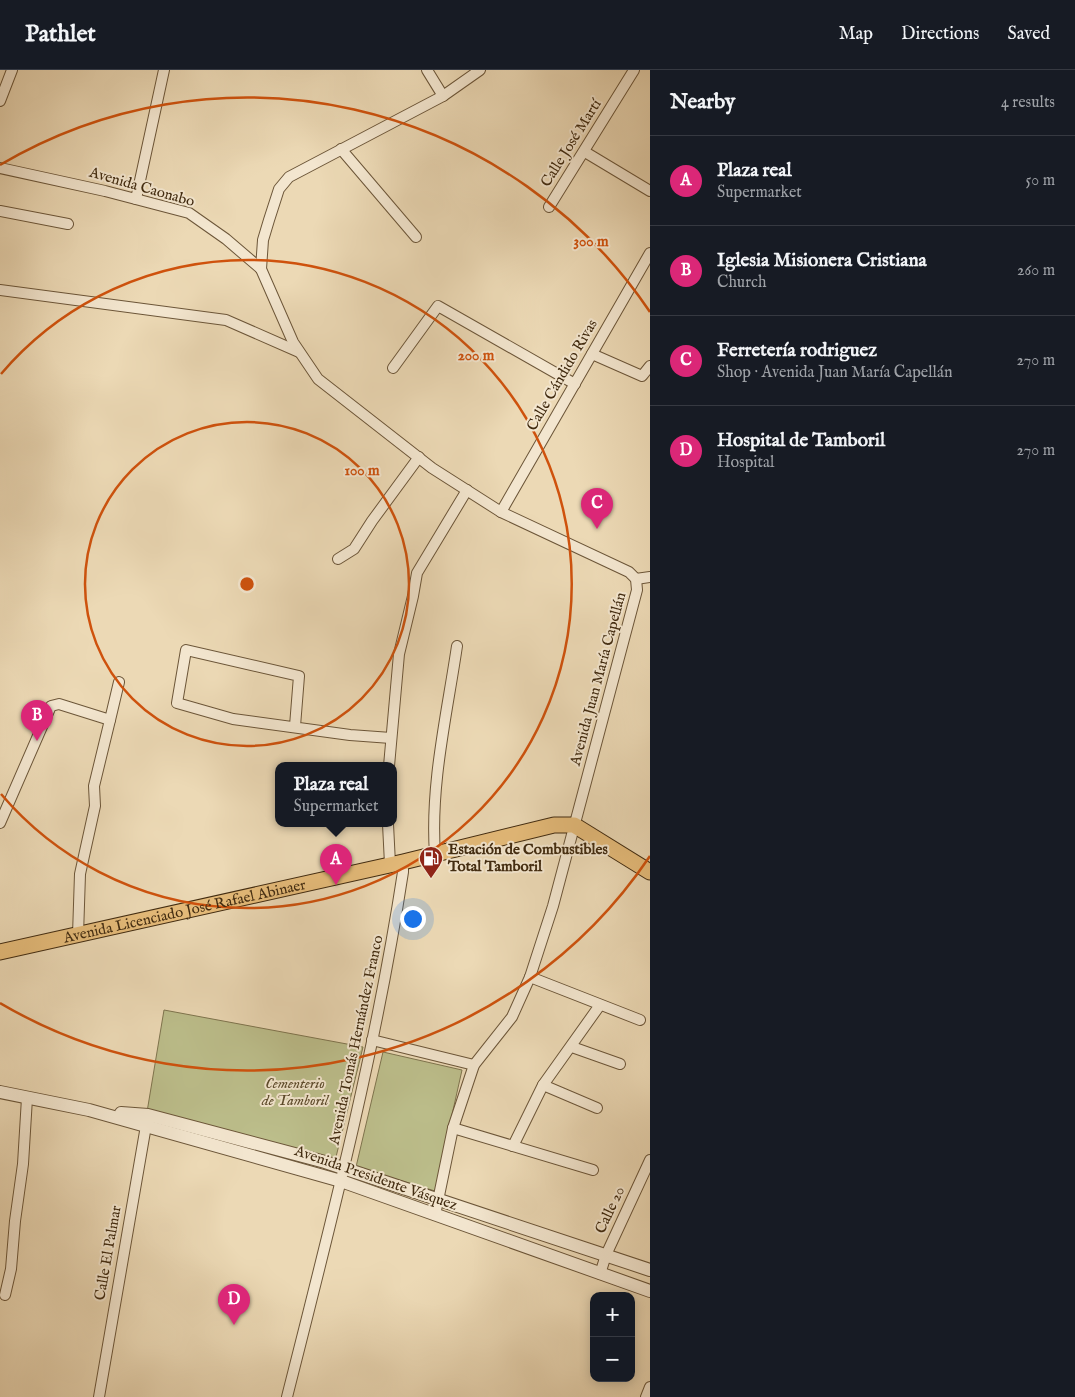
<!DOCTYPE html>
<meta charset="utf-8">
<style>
:root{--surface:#171b24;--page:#242831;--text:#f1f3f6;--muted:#9ea1a6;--line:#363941;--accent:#db2777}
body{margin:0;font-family:"IM FELL English",serif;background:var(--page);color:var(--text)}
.controls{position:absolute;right:15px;bottom:15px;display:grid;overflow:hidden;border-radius:10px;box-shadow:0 2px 12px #0003}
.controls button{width:45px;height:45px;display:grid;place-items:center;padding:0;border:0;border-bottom:1px solid var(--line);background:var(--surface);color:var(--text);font:25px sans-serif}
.you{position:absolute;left:412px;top:848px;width:18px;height:18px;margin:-12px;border:4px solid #fff;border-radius:50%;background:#1a73e8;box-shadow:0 0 0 8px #1a73e833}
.badge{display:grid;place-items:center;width:32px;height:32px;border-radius:50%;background:var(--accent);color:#fff;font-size:16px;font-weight:700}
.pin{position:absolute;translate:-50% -41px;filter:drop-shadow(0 1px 2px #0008)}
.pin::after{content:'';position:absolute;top:26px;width:18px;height:15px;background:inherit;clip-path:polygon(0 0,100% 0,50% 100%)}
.popup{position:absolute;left:275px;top:692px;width:122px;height:65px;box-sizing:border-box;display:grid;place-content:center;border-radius:10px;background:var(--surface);filter:drop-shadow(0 1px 4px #0005);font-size:16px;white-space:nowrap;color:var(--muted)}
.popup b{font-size:19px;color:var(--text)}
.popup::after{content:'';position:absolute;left:50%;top:100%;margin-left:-10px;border:10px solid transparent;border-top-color:var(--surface)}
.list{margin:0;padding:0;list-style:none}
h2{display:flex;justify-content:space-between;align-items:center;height:65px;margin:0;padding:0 20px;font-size:21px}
h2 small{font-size:16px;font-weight:400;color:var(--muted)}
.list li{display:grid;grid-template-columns:32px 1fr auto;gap:15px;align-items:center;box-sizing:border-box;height:90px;padding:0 20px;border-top:1px solid var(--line)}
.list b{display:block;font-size:19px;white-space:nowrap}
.list p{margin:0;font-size:16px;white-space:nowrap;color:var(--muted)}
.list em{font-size:16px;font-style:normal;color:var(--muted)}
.map{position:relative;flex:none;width:650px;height:1327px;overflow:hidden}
header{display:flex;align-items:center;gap:30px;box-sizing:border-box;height:70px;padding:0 25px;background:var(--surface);border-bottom:1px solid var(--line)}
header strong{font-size:24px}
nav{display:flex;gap:28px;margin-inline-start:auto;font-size:18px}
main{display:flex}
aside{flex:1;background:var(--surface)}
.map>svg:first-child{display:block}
</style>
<header>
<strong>Pathlet</strong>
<nav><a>Map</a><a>Directions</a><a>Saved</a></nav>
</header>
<main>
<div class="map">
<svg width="650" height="1327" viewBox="0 0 650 1327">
<rect width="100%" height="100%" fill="#ecd9b5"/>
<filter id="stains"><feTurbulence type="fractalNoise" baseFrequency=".004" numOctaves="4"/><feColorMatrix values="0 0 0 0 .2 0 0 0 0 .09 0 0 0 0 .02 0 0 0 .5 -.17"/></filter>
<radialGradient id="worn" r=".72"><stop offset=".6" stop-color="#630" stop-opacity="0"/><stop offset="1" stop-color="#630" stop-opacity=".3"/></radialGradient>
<g fill="#bcbe8b" stroke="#7e744e">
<polygon points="164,940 363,977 335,1091 147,1042"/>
<polygon points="383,982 462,1000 435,1121 356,1097"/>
</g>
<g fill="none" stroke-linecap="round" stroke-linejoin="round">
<g stroke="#6c5639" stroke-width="12">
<g id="minor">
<polyline points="427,0 443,26"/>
<polyline points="0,31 12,0"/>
<polyline points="341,79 416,167"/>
<polyline points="585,82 650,121"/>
<polyline points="0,98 105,121 189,143 226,169 261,199"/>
<polyline points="136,129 164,0"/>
<polyline points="549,137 634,0"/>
<polyline points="0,141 68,154"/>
<polyline points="0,220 226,250 299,282"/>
<polyline points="592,284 642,306 650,296"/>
<polyline points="393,298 438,236 575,314"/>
<polyline points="501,442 650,183"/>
<polyline points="338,489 354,479 372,451 419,387"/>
<polyline points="636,509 650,507"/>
<polyline points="295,656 299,606 186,580 177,633 233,649 350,665 391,668"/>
<polyline points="389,696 399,584 413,526 417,503 467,420"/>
<polyline points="0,753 51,636 59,634 110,650 119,612"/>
<polyline points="388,754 390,794"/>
<path d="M435 784C430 715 447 644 457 576"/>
<polyline points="78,865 80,804 95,736 94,716 110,650"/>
<polyline points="530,907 640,950"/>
<polyline points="372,970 474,995"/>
<polyline points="572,977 620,994"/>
<polyline points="543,1015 597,1038"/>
<polyline points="453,1058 593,1100"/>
<polyline points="513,1076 543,1015 600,935"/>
<polyline points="435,1145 453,1058 474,995 512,947 530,907 553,836 637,520 636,509 629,502 501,442 432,398 318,309 293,272 261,199 263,170 269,150 279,119 289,107 443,26 480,0"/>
<polyline points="600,1204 606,1185 650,1090"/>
<polyline points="5,1225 11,1199 15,1151 23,1094 27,1028"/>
<polyline points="99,1327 147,1050"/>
<path d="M287 1327C331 1153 376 979 403 802V792"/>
<polyline points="646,1327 650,1317"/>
</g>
</g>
<g stroke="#6c5639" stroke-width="14">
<g id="tertiary">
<polyline points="0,1022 89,1040 341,1111 650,1221"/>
<polyline points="121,1043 148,1045 325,1092 650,1200"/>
</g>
</g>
<g stroke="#412b10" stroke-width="17">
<g id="primary">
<path id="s1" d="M0 882 403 792 554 755H574L650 802"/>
</g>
</g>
<use href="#minor" stroke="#f3e6cf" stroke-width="10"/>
<use href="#tertiary" stroke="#f3e6cf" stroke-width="12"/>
<use href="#primary" stroke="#e6bc7a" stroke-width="15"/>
</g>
<g fill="none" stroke="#cf520d" stroke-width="2.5">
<circle cx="247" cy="514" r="162"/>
<path d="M1 304A324 324 0 1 1 1 724"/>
<path d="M650 786A486 486 0 0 1 0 933M0 95A486 486 0 0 1 650 242"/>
</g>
<defs>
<g id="fuel-pin" transform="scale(1.25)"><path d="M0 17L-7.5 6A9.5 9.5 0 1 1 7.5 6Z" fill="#8f2418" stroke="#f3e6cf"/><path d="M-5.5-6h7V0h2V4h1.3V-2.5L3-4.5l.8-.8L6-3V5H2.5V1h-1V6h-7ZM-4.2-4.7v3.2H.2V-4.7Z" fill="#fff"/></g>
</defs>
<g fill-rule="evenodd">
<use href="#fuel-pin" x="431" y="788"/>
</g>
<g text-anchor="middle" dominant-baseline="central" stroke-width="4" stroke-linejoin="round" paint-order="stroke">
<g font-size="15" fill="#412b10" stroke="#f3e6cf">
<text transform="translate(571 73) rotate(-58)">Calle José Martí</text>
<text transform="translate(142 117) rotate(16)">Avenida Caonabo</text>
<text transform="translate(562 305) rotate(-60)">Calle Cándido Rivas</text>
<text transform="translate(598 609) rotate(-75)">Avenida Juan María Capellán</text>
<text stroke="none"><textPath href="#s1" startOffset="189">Avenida Licenciado José Rafael Abinaer</textPath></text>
<text transform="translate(356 970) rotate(-78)">Avenida Tomás Hernández Franco</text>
<text transform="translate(376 1108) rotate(19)">Avenida Presidente Vásquez</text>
<text transform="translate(610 1140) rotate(-65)">Calle 20</text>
<text transform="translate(108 1183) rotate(-80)">Calle El Palmar</text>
</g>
<g font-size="15" font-weight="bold" fill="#412b10" stroke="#f3e6cf" text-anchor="start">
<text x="448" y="779">Estación de Combustibles<tspan x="448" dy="17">Total Tamboril</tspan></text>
</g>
<g font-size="15" font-style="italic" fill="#5a4829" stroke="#f3e6cf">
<text x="295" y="1013">Cementerio<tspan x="295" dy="17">de Tamboril</tspan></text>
</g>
</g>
<circle cx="247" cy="514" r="8" fill="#cf520d" stroke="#f3e6cf" stroke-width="2.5"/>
<g font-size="15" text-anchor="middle" font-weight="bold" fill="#cf520d" stroke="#f3e6cf" stroke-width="4" stroke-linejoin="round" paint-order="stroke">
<text x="591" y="176">300 m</text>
<text x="476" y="290">200 m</text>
<text x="362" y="405">100 m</text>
</g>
<rect width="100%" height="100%" filter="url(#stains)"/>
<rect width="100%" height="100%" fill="url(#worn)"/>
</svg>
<div class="controls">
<button>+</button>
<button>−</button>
</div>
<div class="you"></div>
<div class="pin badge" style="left:336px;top:815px">A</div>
<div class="popup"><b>Plaza real</b>Supermarket</div>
<div class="pin badge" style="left:37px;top:671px">B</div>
<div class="pin badge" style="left:597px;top:459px">C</div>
<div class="pin badge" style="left:234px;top:1255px">D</div>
</div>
<aside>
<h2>Nearby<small>4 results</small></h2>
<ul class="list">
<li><span class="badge">A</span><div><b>Plaza real</b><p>Supermarket</p></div><em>50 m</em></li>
<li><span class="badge">B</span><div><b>Iglesia Misionera Cristiana</b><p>Church</p></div><em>260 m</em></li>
<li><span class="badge">C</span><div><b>Ferretería rodriguez</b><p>Shop · Avenida Juan María Capellán</p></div><em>270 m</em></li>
<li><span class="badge">D</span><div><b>Hospital de Tamboril</b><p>Hospital</p></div><em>270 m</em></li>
</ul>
</aside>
</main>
